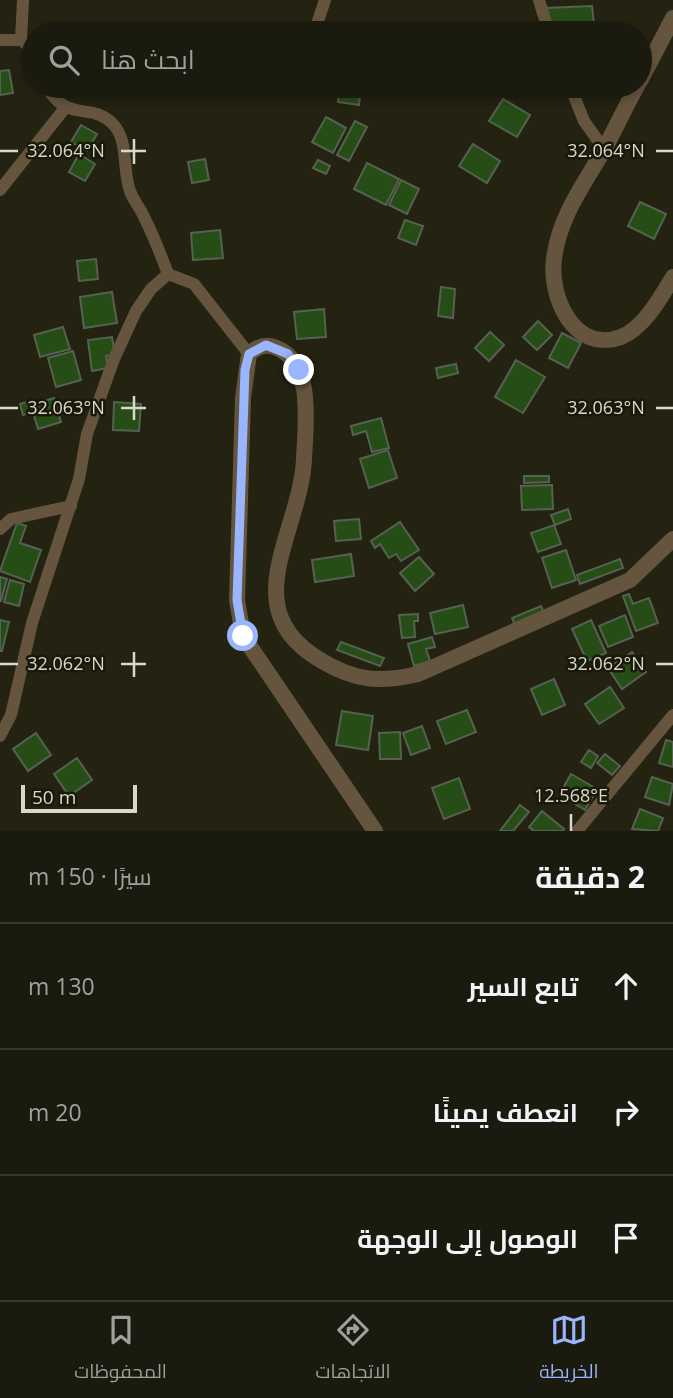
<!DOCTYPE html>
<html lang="ar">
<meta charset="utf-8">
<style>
:root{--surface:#1b1a0e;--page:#28271c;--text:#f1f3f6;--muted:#a0a19e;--line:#39382e;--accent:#98b5fd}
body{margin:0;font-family:"Open Sans",Cairo,sans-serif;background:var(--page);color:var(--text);direction:rtl}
.scale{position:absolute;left:21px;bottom:18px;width:116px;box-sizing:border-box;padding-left:7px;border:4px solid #d8d8cd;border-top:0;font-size:19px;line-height:24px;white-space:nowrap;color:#d8d8cd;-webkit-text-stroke:5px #1a1909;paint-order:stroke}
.stop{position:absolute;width:21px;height:21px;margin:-16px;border:5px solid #98b5fd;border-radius:50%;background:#fff}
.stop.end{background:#98b5fd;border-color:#fff;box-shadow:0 2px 7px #0008}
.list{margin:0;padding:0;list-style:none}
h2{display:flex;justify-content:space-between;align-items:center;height:91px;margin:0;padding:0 28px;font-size:30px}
h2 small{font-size:23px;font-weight:400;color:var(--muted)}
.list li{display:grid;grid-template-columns:46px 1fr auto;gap:21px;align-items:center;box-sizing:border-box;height:126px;padding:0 28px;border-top:2px solid var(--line)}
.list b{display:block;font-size:26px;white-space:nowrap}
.list em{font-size:23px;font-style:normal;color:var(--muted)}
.icon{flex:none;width:38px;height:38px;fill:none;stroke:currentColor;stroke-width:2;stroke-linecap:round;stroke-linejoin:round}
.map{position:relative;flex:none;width:673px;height:831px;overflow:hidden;direction:ltr}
.search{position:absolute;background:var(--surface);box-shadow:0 4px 10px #0003;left:21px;right:21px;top:21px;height:77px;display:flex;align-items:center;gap:18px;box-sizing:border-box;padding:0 24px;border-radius:38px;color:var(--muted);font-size:26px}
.sheet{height:469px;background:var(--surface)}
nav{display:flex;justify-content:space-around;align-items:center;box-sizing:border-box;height:98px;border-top:2px solid var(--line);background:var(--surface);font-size:19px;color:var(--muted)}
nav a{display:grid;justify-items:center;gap:4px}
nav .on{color:var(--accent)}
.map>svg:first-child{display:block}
</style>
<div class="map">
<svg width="673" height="831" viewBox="0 0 673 831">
<rect width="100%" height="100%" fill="#242312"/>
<g fill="#274d17" stroke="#556151" stroke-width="2">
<polygon points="592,6 595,33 553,28 545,8"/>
<polygon points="9,70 13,93 0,95 0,71"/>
<polygon points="339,94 360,96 359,105 338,102"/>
<polygon points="503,99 530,115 517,137 489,121"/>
<polygon points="326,117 346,128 333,153 312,142"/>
<polygon points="355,121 367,127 349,161 337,155"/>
<polygon points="81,125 97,134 87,151 71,142"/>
<polygon points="473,144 500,161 487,183 459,166"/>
<polygon points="79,154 95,164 85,181 69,172"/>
<polygon points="205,159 209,180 192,183 188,162"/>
<polygon points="318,160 330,166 326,174 313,168"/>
<polygon points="367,163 399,179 386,205 354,189"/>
<polygon points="401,180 419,189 407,214 389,205"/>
<polygon points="640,202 666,214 654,239 628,226"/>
<polygon points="405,220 423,226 416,245 398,238"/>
<polygon points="220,230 223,258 193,260 191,233"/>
<polygon points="96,259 98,279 79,281 77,261"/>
<polygon points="441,287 455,289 453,318 438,316"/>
<polygon points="112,292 117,323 84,328 80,297"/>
<polygon points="324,309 326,337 297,339 294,312"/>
<polygon points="538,321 552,335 537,350 523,337"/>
<polygon points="63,327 70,349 40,357 34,335"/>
<polygon points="490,332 504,345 489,361 475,348"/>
<polygon points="562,333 581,343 568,368 549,358"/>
<polygon points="112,337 115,355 106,356 108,368 92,371 88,340"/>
<polygon points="73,351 81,380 56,387 48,358"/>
<polygon points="516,360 545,377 523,413 495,397"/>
<polygon points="456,364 458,373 438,378 436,368"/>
<polygon points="54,398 61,422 38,429 33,412 23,415 20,404 27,402 28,406"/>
<polygon points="114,402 141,404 139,431 113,430"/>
<polygon points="381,418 389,448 372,452 366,431 353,435 351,426"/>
<polygon points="388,450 397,478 369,488 360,459"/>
<polygon points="524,476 549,476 549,482 524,483"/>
<polygon points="552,485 553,509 522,510 521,486"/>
<polygon points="568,509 571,519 555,525 551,515"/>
<polygon points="359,519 361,539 336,541 334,521"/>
<polygon points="400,522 419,550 401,561 396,554 389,558 380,544 375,548 371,541"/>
<polygon points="17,523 26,526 20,543 41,550 30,582 0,571"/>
<polygon points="554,525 561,544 538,552 531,533"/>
<polygon points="566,550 576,580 552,588 542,558"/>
<polygon points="351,554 354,576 315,582 312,560"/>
<polygon points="419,557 434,574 415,591 400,573"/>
<polygon points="620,559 623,568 580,584 577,575"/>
<polygon points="0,577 7,579 1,601 0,601"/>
<polygon points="10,580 24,584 19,606 4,602"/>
<polygon points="629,594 633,604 649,598 658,623 636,631 623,596"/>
<polygon points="463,605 468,627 435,634 430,613"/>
<polygon points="541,606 544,613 515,625 512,618"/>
<polygon points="418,614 418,621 414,621 415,637 402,638 399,615"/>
<polygon points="625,615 633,637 608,647 599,626"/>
<polygon points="0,620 9,622 2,651 0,651"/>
<polygon points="591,620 606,653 587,661 572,629"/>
<polygon points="432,637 435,647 426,649 430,661 414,666 408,644"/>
<polygon points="341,642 384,658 380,666 337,650"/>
<polygon points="632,652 646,672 622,689 608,668"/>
<polygon points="554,679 565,705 542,715 531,689"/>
<polygon points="610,687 624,708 599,724 585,704"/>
<polygon points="467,710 476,732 446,744 437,721"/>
<polygon points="342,711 373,716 368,750 336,745"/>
<polygon points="422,726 430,748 411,755 403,733"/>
<polygon points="400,732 401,759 380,759 379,733"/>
<polygon points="36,733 51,755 28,771 13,749"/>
<polygon points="666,740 673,742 673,767 659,763"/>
<polygon points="589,750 598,756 591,768 581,762"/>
<polygon points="605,754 620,766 612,775 597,763"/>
<polygon points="77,758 92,780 69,796 54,774"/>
<polygon points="571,774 597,789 585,810 559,795"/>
<polygon points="652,777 673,784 669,805 645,797"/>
<polygon points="459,778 470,809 444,819 432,788"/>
<polygon points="520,805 529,812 513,831 500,831"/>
<polygon points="640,809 663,818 658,831 632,829"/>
<polygon points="542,811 564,829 563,831 534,831 529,827"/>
</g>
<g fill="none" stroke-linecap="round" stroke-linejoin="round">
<g stroke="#66553e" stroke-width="12">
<polyline points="539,0 549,33"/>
<polyline points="314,33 325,0"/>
<polyline points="0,40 21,40 33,50"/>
<polyline points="21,40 23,0"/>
<path d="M46 86C68 124 90 101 113 124 129 141 122 169 130 191 133 200 141 209 145 219 154 237 161 255 168 274"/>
<polyline points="570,86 584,121 604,149"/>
<polyline points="0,190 65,108"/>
<polyline points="0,529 11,519 71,506"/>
<polyline points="0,736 11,715 32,623 79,479 87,434 114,359 136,311 151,289 168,274 194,284 249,354"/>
<polyline points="577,831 673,715"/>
</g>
<g stroke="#66553e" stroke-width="16">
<polyline points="640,81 673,18"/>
<path d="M637 86C626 106 616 127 605 148 584 184 559 217 554 259 549 297 574 354 621 337 644 328 661 297 673 277"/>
<path d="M375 831 243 636 237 600 243 398 249 354C258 346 266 343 277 348 315 364 305 427 304 460 300 533 233 611 322 661 355 681 381 683 418 674L630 580 673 539"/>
</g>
</g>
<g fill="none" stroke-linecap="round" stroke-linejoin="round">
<polyline stroke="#98b5fd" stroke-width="9" points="243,636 237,600 245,370 249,354 266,345 288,354 299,370"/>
</g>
<path fill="none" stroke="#d8d8cd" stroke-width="2.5" d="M134 139V164M0 151H18M121 151H146M656 151H673M134 396V420M0 408H18M121 408H146M656 408H673M134 652V677M0 664H18M121 664H146M656 664H673M571 814V831"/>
<g font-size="18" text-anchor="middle" fill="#d8d8cd" stroke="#1a1909" stroke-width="5" stroke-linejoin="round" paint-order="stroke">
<text x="66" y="157">32.064°N</text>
<text x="606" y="157">32.064°N</text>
<text x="66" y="414">32.063°N</text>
<text x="606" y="414">32.063°N</text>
<text x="66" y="670">32.062°N</text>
<text x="606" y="670">32.062°N</text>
<text x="571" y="802">12.568°E</text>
</g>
</svg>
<div class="scale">50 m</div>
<div class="stop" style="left:243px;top:636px"></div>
<div class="stop end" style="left:299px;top:370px"></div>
<div class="search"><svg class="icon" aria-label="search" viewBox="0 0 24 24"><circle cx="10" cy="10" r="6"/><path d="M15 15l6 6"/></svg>ابحث هنا</div>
</div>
<section class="sheet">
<h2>2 دقيقة<small>سيرًا · 150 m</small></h2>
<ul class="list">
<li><svg class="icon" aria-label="ahead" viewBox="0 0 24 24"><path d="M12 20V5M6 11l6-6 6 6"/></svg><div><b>تابع السير</b></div><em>130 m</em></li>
<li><svg class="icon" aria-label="right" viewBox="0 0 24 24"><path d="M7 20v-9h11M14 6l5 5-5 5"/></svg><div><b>انعطف يمينًا</b></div><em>20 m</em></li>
<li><svg class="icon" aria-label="arrive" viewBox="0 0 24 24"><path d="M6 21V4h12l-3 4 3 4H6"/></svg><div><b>الوصول إلى الوجهة</b></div></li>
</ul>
</section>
<nav>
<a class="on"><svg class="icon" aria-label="map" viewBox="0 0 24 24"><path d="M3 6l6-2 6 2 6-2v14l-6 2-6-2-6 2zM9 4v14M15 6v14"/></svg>الخريطة</a>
<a><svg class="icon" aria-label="directions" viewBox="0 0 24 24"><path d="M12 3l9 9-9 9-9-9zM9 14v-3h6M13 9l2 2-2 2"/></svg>الاتجاهات</a>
<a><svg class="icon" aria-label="saved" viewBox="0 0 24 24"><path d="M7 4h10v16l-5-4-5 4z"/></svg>المحفوظات</a>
</nav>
